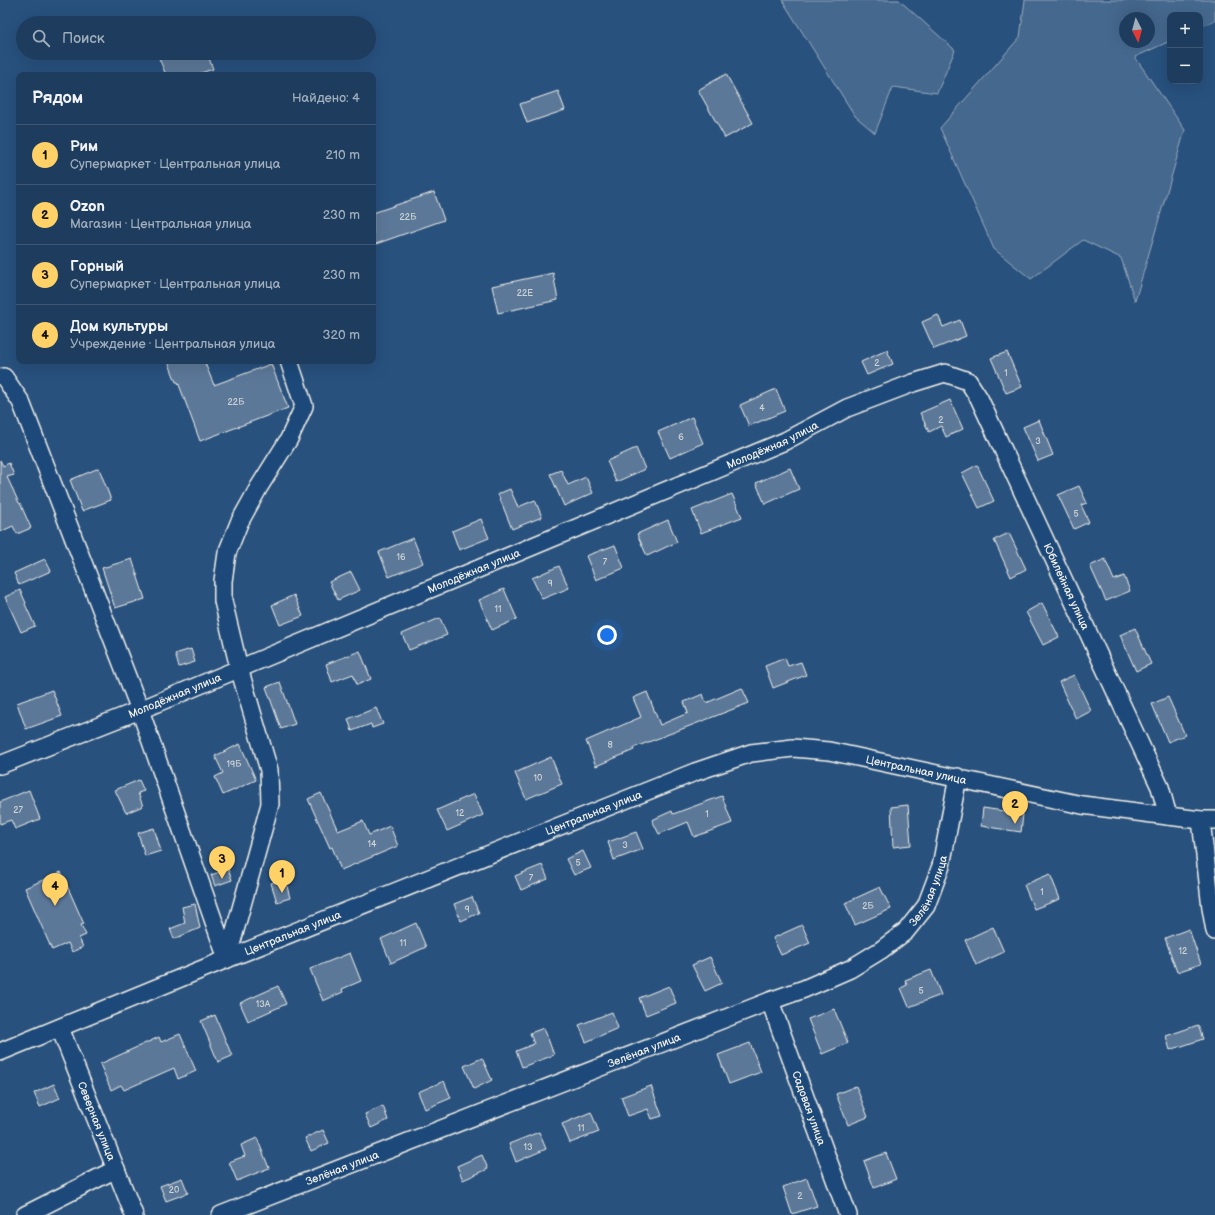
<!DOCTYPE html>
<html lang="ru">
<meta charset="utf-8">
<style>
:root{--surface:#1e3d5e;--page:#2b4867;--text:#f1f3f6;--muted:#a1aebc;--line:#3c5673;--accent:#ffd166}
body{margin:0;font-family:"Balsamiq Sans",sans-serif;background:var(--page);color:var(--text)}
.controls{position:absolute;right:12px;top:12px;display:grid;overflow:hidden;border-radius:8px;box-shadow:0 4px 16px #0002}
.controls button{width:36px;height:36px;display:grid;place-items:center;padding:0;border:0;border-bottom:1px solid var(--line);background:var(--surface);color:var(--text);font:20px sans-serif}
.compass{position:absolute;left:1119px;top:12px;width:36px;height:36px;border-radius:50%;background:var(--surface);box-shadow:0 4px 16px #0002;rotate:174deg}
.you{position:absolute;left:607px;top:635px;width:14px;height:14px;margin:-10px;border:3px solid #fff;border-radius:50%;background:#1a73e8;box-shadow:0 0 0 6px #1a73e833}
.badge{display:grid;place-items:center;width:26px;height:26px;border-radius:50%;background:var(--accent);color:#111;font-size:13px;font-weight:700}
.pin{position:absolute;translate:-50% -33px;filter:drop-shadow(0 1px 2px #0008)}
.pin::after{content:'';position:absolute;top:21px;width:14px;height:12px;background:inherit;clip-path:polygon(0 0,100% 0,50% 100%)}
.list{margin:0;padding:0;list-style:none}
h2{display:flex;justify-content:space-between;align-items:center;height:52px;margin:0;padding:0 16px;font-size:17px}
h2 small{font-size:13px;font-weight:400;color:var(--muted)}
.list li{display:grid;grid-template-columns:26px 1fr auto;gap:12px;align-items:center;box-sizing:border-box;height:60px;padding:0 16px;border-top:1px solid var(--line)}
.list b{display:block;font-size:15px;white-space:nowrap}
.list p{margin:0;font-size:13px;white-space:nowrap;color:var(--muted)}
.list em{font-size:13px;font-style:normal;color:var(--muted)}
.icon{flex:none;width:22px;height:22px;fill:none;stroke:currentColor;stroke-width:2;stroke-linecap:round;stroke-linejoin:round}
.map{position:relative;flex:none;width:1215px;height:1215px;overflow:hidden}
.search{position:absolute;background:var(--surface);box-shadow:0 4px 16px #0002;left:16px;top:16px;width:360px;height:44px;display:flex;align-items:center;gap:10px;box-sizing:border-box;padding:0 14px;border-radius:22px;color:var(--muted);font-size:15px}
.panel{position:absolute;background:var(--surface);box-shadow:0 4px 16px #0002;left:16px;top:72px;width:360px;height:292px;border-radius:8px}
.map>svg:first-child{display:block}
</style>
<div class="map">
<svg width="1215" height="1215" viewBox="0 0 1215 1215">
<rect width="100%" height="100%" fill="#28517e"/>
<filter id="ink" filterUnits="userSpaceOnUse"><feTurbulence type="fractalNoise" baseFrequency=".025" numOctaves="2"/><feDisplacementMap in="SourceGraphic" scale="8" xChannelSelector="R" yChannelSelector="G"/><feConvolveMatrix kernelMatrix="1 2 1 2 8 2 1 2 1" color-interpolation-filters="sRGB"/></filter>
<g filter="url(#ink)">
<g fill="#45688e" stroke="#9cacbb" fill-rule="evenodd">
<polygon points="782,0 899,0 955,50 937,93 893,87 875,133 855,116"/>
<path d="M1025 0H1215V20L1200 27V15H1170V41L1135 57 1185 130 1135 301 1121 258 1083 240 1031 279 994 249 940 128 1020 37ZM1125 18H1149V42H1125Z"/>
</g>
<g fill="#5b7899" stroke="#f4f1e8">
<polygon points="172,53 207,53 213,69 195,75 166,75 159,58"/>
<polygon points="726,74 753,123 725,138 698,90"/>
<polygon points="558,91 565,110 527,123 520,104"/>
<polygon points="434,192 444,220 373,245 373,213"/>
<polygon points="553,273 558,300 498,313 492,286"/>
<polygon points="938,315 943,327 960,320 966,336 934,349 922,322"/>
<polygon points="887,350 893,364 867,375 861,362"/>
<polygon points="1007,352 1022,387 1006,393 991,358"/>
<polygon points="168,361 204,361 214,385 271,364 288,408 200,441 178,382 176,382"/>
<polygon points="776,389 785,411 749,426 740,405"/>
<polygon points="950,400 963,429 946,437 941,426 929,432 920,413"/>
<polygon points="692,417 703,443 670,458 658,432"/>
<polygon points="1039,420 1053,455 1038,461 1023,427"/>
<polygon points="636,448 645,469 616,482 607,461"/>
<polygon points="0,460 3,466 9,463 14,475 7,477 19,503 20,503 31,528 17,534 13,526 0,532"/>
<polygon points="977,465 994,501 979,508 962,473"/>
<polygon points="99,468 111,500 82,511 70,480"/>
<polygon points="790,468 799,489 765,504 756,483"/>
<polygon points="561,470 568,485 586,477 593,493 564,506 550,474"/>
<polygon points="1079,486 1087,503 1081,505 1089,522 1074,529 1058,495"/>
<polygon points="510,489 518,507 535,500 542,517 512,529 498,494"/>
<polygon points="732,494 742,517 701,533 692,510"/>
<polygon points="481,519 489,538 459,550 452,531"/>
<polygon points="668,520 677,542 647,556 637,534"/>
<polygon points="1009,533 1026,569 1011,577 994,540"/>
<polygon points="413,538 423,563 389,577 379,552"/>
<polygon points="615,545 624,568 596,580 586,556"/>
<polygon points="45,559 51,571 19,585 14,573"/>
<polygon points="132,559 145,599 115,608 102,568"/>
<polygon points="1105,559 1114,580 1124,576 1130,591 1106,601 1090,566"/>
<polygon points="559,566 569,588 542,599 532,578"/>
<polygon points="351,572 360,590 338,600 329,582"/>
<polygon points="504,589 517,619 492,630 479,600"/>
<polygon points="20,590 26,603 25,604 35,626 21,632 5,597"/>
<polygon points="294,595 303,616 280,625 272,605"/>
<polygon points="1042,603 1059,637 1043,645 1026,612"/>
<polygon points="440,618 447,635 409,650 402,634"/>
<polygon points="1135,628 1151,664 1136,671 1120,635"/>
<polygon points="191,649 195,662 179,667 175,654"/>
<polygon points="360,651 371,679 357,685 353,674 332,682 326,664"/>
<polygon points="785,658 788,666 801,662 806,675 773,688 765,666"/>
<polygon points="1074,675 1091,711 1076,719 1059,682"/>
<polygon points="280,682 295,724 281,729 266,687"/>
<polygon points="742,688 749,703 633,748 634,750 596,766 586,741 641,717 633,698 647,692 660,725 688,713 684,702 703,694 706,703"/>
<polygon points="52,690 62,716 26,729 17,703"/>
<polygon points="1168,697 1185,735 1168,742 1152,704"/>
<polygon points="376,708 383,724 372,728 371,724 352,731 348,719"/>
<polygon points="240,744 256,780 223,795 215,777 223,773 215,756"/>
<polygon points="551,757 562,784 526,799 515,773"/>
<polygon points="139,780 144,791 138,793 143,806 126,813 115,790"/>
<polygon points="29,790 40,819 15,829 11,820 0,824 0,802"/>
<polygon points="321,793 338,831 363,821 369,835 390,826 398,846 341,870 332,847 330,848 308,799"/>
<polygon points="474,794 483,815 447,831 437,810"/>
<polygon points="722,796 732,823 694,837 688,822 659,834 652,820 672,811 673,814"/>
<polygon points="908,805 911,845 893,847 891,807"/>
<polygon points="983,808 1023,814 1021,832 981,826"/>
<polygon points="154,828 161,851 145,856 138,833"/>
<polygon points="636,832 643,849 614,860 608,842"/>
<polygon points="583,851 591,868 574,875 566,859"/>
<polygon points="542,865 548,879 521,890 515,876"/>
<polygon points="228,869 232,880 215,886 211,875"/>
<polygon points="61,872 84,924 81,925 86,935 79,938 83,947 72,952 68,943 52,950 25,888"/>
<polygon points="1050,874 1060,899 1034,909 1024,885"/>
<polygon points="285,879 290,898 277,902 271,883"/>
<polygon points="880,887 891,909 855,925 845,903"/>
<polygon points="472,897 479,913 461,921 454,904"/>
<polygon points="195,904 200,928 174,939 170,929 185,923 182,907"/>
<polygon points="416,923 426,947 391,963 381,939"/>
<polygon points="802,925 810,943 781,955 773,938"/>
<polygon points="993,927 1004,952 976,965 965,940"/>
<polygon points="1189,929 1201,964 1177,972 1165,938"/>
<polygon points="350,953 361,981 342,989 343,992 323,1001 310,969"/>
<polygon points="710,957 722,983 705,991 692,965"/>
<polygon points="931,970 941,995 909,1007 901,988 907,985 905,980"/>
<polygon points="278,986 286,1004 248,1021 240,1003"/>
<polygon points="669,986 676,1003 646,1015 639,998"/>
<polygon points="834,1009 848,1043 822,1054 808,1019"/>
<polygon points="612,1012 618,1028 586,1042 579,1025"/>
<polygon points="215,1015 232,1056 218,1062 201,1021"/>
<polygon points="1198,1025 1203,1039 1170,1050 1166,1036"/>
<polygon points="544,1028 554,1055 522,1067 516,1051 534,1044 530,1033"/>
<polygon points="180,1034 196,1071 178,1079 174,1068 124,1090 121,1085 111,1090 100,1064 159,1037 161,1042"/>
<polygon points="750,1043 761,1072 729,1084 718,1055"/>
<polygon points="482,1058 492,1080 474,1089 464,1066"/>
<polygon points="444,1081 451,1098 425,1109 418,1092"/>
<polygon points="54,1084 60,1098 40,1107 34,1093"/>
<polygon points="651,1086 662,1116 652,1119 648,1109 628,1116 621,1097"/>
<polygon points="856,1086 868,1117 848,1125 836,1094"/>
<polygon points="383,1106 388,1120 371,1128 365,1114"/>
<polygon points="591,1112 599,1132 570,1143 562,1124"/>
<polygon points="323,1130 329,1143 311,1151 305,1138"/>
<polygon points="539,1132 546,1149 516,1162 509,1144"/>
<polygon points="257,1138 269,1168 237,1181 229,1162 245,1156 241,1145"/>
<polygon points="886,1153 896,1179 874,1188 864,1161"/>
<polygon points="482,1155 488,1169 463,1180 457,1166"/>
<polygon points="182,1178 188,1193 166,1201 160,1186"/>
<polygon points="807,1178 817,1206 792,1214 783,1187"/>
</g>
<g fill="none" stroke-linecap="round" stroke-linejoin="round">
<g stroke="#f4f1e8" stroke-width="20">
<g id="minor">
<polyline points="4,377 21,402 140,710 227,959"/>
<path id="s1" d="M0 765 140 710 785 441 847 408 913 383 945 373 968 381 979 398 1160 787 1168 816"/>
<polyline points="1201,820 1211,908 1215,931"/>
<polyline points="227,959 270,804 269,770 239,668 223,601 223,581 227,553 239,523 259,487 289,439 304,406 289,361"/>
<path id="s2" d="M770 1001 848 1215"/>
<path id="s3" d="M60 1028 134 1215"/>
<path id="s4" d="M0 1052 227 959 695 772 751 753 793 748 829 751 1082 805 1168 816 1201 820H1215"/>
<polyline points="25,1215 116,1169"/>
<path id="s5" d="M221 1215 770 1001 804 989 850 969 881 950 906 931 926 906 941 866 958 777"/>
</g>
</g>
<use href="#minor" stroke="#1f4a7a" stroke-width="17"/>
</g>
</g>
<g text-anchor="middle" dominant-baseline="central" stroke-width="3" stroke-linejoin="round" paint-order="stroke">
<g font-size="9" fill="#ced3d4">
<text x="408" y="217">22Б</text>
<text x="525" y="293">22Е</text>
<text x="877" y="363">2</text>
<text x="1006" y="373">1</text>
<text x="236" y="402">22Б</text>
<text x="762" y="408">4</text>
<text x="941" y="420">2</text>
<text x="681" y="437">6</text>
<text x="1038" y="441">3</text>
<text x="1076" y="514">5</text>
<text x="401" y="557">16</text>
<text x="605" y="562">7</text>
<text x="550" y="583">9</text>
<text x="498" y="609">11</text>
<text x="610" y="745">8</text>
<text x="234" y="764">19Б</text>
<text x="538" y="778">10</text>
<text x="18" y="810">27</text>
<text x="460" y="813">12</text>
<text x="707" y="814">1</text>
<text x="372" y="844">14</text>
<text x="625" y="845">3</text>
<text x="578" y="863">5</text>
<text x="531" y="878">7</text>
<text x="1042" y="892">1</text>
<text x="868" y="906">2Б</text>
<text x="467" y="909">9</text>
<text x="403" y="943">11</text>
<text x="1183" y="951">12</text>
<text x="921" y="991">5</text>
<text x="263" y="1004">13А</text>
<text x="581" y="1128">11</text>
<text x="528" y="1147">13</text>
<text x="174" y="1190">20</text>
<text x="800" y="1196">2</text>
</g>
<g font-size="11" fill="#f4f1e8" stroke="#1f4a7a">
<text stroke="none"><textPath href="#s1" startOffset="836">Молодёжная улица</textPath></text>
<text stroke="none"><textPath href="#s1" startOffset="512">Молодёжная улица</textPath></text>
<text stroke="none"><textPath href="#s1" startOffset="1276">Юбилейная улица</textPath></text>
<text stroke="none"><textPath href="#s1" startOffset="188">Молодёжная улица</textPath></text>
<text stroke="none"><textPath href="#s4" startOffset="976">Центральная улица</textPath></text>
<text stroke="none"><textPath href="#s4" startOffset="640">Центральная улица</textPath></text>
<text stroke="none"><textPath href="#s5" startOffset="790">Зелёная улица</textPath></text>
<text stroke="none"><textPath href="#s4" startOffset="316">Центральная улица</textPath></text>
<text stroke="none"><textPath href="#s5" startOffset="454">Зелёная улица</textPath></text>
<text stroke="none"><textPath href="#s2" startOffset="114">Садовая улица</textPath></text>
<text stroke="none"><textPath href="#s3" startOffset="100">Северная улица</textPath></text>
<text stroke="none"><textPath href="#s5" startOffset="130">Зелёная улица</textPath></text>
</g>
</g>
</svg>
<div class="controls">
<button>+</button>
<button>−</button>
</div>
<svg class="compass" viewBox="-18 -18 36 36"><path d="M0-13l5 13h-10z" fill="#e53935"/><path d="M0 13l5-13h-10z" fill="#a1aebc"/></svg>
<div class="you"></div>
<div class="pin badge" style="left:282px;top:893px">1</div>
<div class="pin badge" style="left:1015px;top:824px">2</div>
<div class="pin badge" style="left:222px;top:879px">3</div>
<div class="pin badge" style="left:55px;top:906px">4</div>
<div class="search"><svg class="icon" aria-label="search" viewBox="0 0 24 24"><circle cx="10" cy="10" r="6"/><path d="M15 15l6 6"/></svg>Поиск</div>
<section class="panel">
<h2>Рядом<small>Найдено: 4</small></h2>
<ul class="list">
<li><span class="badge">1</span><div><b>Рим</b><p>Супермаркет · Центральная улица</p></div><em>210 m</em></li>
<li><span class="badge">2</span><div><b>Ozon</b><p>Магазин · Центральная улица</p></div><em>230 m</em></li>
<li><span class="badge">3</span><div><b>Горный</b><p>Супермаркет · Центральная улица</p></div><em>230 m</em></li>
<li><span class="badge">4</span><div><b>Дом культуры</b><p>Учреждение · Центральная улица</p></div><em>320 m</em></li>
</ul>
</section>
</div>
